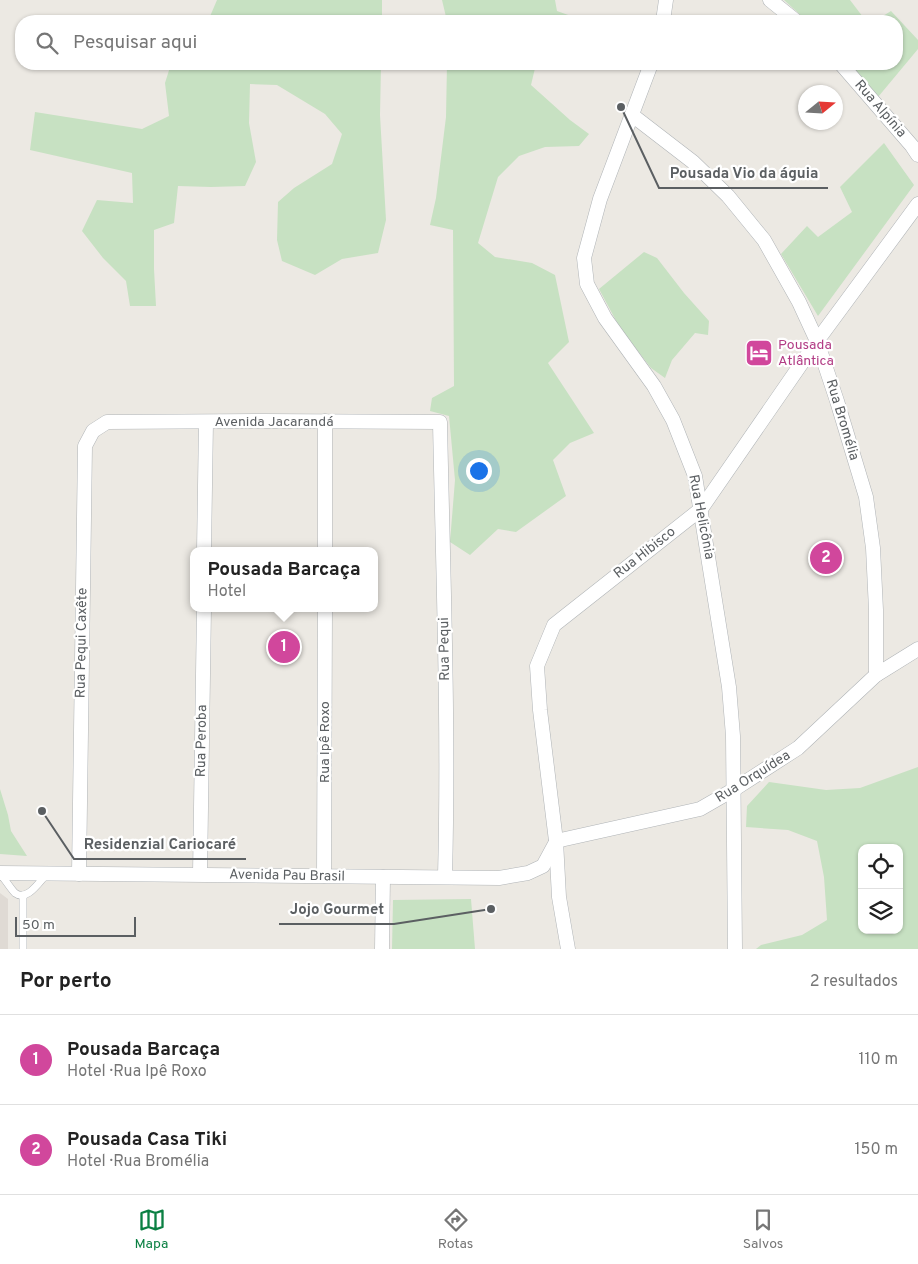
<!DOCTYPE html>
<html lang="pt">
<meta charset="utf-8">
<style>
:root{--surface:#fff;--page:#f6f6f6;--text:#222;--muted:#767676;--line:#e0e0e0;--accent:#0b8043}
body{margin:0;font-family:Overpass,sans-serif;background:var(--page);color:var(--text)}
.controls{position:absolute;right:15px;bottom:15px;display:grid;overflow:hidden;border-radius:10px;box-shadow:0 1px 4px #0004}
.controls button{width:45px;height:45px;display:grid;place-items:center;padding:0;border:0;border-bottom:1px solid var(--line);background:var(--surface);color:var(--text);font:25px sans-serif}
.compass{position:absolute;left:798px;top:85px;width:45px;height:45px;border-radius:50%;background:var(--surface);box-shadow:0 1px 4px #0004;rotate:72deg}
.scale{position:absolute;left:15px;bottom:12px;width:121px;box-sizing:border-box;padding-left:5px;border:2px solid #5b5f62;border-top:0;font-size:14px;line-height:18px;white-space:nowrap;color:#5b5f62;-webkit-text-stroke:4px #fff;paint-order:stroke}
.you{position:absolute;left:478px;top:470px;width:18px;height:18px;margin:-12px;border:4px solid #fff;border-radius:50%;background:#1a73e8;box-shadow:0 0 0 8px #1a73e833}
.badge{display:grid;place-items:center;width:32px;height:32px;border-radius:50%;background:var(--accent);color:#fff;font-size:16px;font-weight:700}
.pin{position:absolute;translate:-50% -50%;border:2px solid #fff;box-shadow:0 1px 5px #0006}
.popup{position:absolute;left:190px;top:547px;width:188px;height:65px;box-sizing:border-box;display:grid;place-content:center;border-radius:10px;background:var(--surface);filter:drop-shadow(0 1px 4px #0005);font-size:16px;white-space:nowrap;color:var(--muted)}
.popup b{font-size:19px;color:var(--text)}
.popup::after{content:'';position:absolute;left:50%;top:100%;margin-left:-10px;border:10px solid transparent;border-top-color:var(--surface)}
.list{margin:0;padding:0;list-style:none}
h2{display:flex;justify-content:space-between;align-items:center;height:65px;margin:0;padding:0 20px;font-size:21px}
h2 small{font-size:16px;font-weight:400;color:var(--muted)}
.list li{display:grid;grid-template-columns:32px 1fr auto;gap:15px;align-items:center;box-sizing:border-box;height:90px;padding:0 20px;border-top:1px solid var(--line)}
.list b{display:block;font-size:19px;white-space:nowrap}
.list p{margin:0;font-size:16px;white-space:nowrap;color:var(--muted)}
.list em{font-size:16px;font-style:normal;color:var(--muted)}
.icon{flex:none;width:28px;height:28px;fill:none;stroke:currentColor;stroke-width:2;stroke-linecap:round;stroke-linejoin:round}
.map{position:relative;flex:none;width:918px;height:949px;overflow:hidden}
.search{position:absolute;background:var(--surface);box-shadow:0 1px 4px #0004;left:15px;right:15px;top:15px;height:55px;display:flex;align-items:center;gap:12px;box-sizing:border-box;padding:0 18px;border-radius:20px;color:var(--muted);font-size:19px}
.sheet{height:245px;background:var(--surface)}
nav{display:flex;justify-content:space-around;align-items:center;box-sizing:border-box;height:70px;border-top:1px solid var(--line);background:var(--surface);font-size:14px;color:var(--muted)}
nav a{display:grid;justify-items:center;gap:2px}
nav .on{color:var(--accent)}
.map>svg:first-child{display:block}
</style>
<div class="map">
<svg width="918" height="949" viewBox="0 0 918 949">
<rect width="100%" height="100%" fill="#ece9e3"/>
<polygon fill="#dfdad4" points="0,893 8,899 8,949 0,949"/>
<g fill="#c7e1c2" fill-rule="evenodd">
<polygon points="217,0 382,0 382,21 208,21"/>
<polygon points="442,0 555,0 557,11 585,21 447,21"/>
<polygon points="784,0 850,0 866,21 807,21"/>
<polygon points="891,11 918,40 918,49 878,97 850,64 897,64 897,21 875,21"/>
<polygon points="171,64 381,64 380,115 386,220 378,253 342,259 315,275 282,261 277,240 278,202 294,188 332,164 342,134 325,114 277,85 250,84 249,123 256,162 245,186 211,187 178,186 174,223 154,230 154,269 156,306 130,306 126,281 103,258 82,231 97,200 133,203 132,173 30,150 35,112 142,129 169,116 165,83"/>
<polygon points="447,64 536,64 531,85 570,120 589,134 579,146 545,147 519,156 498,177 478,243 495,257 532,263 555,275 569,342 548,363 594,433 570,443 553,460 566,496 516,532 498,529 470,555 450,542 455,480 449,416 430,411 432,398 454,386 453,230 430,225 436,198 446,117"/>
<polygon points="884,143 914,185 818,316 781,254 807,226 818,237 852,212 840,187"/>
<polygon points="644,252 657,258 684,293 709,321 708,335 695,333 672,360 665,378 651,368 620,328 599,289"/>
<path d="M918 767V949H756L761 945 802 935 827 920 824 877 817 841 788 830 746 827 747 806 769 782 826 790 860 788ZM862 848H899V930H862Z"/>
<polygon points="0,789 8,815 11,831 27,856 0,854"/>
<polygon points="471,899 475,949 392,949 393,900"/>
</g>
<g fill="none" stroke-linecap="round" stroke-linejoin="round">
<g stroke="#b0b4b7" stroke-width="8">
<g id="lane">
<path d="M0 874C5 879 10 888 15 893 27 902 39 882 46 875"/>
<polyline points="23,895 23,949"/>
</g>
</g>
<g stroke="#b0b4b7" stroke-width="15">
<g id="street">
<polyline points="770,0 796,21"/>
<polyline points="663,21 666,0"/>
<polyline points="651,64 600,199 584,258 587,284 605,318 654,386 673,420 695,476 729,687 733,736 735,949"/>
<polyline points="841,64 912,146 918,155"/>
<polyline points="632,115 693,162 728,196 764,240 799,302 817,341 837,401 866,497 873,548 876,610 876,675"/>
<polyline points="204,551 206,422"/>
<polyline points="325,551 325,421"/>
<polyline points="556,841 700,809 733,790 798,748 876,675 918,649"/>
<polyline points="0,873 499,878 528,873 543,866 556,842"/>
<path d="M79 874 85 446 93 431 107 422 265 421 440 422C443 573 449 725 445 876"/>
<polyline points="200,874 204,608"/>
<polyline points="324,876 325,608"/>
<polyline points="382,949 383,877"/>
<polyline points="568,949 559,897 556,841 540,710 537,666 554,625 701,509 817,341 918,204"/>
</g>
</g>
<use href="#lane" stroke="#fff" stroke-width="7"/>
<use href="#street" stroke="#fff" stroke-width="14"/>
</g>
<defs>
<g id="hotel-square" transform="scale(1.4375)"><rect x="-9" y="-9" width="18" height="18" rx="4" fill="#d1479c" stroke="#fff"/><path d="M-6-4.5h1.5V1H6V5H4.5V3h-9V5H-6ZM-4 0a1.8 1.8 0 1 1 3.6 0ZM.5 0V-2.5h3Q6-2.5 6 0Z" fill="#fff"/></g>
</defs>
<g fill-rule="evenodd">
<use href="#hotel-square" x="759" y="353"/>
</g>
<g text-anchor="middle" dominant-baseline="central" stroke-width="4.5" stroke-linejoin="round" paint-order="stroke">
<g font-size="14" fill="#5b5f62" stroke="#fff">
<text transform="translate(880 109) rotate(49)">Rua Alpínia</text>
<text transform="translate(842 420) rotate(73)">Rua Bromélia</text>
<text x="274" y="422">Avenida Jacarandá</text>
<text transform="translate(701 517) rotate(79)">Rua Helicônia</text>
<text transform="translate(645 553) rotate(-38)">Rua Hibisco</text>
<text transform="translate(82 643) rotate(-89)">Rua Pequi Caxête</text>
<text transform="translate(445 649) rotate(-91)">Rua Pequi</text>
<text transform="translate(202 741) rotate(-89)">Rua Peroba</text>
<text transform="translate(325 742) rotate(-90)">Rua Ipê Roxo</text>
<text transform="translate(753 777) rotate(-32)">Rua Orquídea</text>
<text transform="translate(287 876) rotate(1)">Avenida Pau Brasil</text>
</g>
<g font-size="14" fill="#b23c85" stroke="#fff" text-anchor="start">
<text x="778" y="345">Pousada<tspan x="778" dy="16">Atlântica</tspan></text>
</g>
</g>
<path fill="none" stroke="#5b5f62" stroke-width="2" d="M621 107L659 188H828M42 811L74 859H246M491 909L394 924H279"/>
<g fill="#5b5f62" stroke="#fff" stroke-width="2">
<circle cx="621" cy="107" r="5"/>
<circle cx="42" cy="811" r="5"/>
<circle cx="491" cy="909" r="5"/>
</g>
<g font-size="15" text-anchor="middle" font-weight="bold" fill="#5b5f62" stroke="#fff" stroke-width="4.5" stroke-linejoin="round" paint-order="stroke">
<text x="744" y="178">Pousada Vio da águia</text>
<text x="160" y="849">Residenzial Cariocaré</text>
<text x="337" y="914">Jojo Gourmet</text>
</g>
</svg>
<div class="controls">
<button><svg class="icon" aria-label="locate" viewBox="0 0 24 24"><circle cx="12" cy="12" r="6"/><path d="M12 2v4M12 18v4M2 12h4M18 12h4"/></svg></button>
<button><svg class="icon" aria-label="layers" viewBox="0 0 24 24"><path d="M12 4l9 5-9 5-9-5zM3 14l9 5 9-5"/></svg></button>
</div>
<svg class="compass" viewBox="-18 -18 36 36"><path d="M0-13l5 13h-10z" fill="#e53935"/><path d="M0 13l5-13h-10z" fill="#767676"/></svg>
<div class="scale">50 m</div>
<div class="you"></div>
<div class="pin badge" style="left:284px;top:647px;background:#d1479c">1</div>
<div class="popup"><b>Pousada Barcaça</b>Hotel</div>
<div class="pin badge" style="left:826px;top:558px;background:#d1479c">2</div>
<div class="search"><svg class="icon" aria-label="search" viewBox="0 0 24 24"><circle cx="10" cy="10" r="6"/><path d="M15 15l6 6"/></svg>Pesquisar aqui</div>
</div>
<section class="sheet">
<h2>Por perto<small>2 resultados</small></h2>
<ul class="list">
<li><span class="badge" style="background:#d1479c">1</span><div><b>Pousada Barcaça</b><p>Hotel · Rua Ipê Roxo</p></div><em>110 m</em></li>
<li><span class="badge" style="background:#d1479c">2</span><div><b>Pousada Casa Tiki</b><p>Hotel · Rua Bromélia</p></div><em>150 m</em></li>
</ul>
</section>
<nav>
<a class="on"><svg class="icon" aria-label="map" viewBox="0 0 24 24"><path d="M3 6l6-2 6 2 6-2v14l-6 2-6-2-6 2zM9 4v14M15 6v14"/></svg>Mapa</a>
<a><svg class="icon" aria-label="directions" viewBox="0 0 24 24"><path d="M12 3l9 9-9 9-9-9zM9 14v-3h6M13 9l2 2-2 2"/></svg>Rotas</a>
<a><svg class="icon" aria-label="saved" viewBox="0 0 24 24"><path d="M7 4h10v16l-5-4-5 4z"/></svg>Salvos</a>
</nav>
